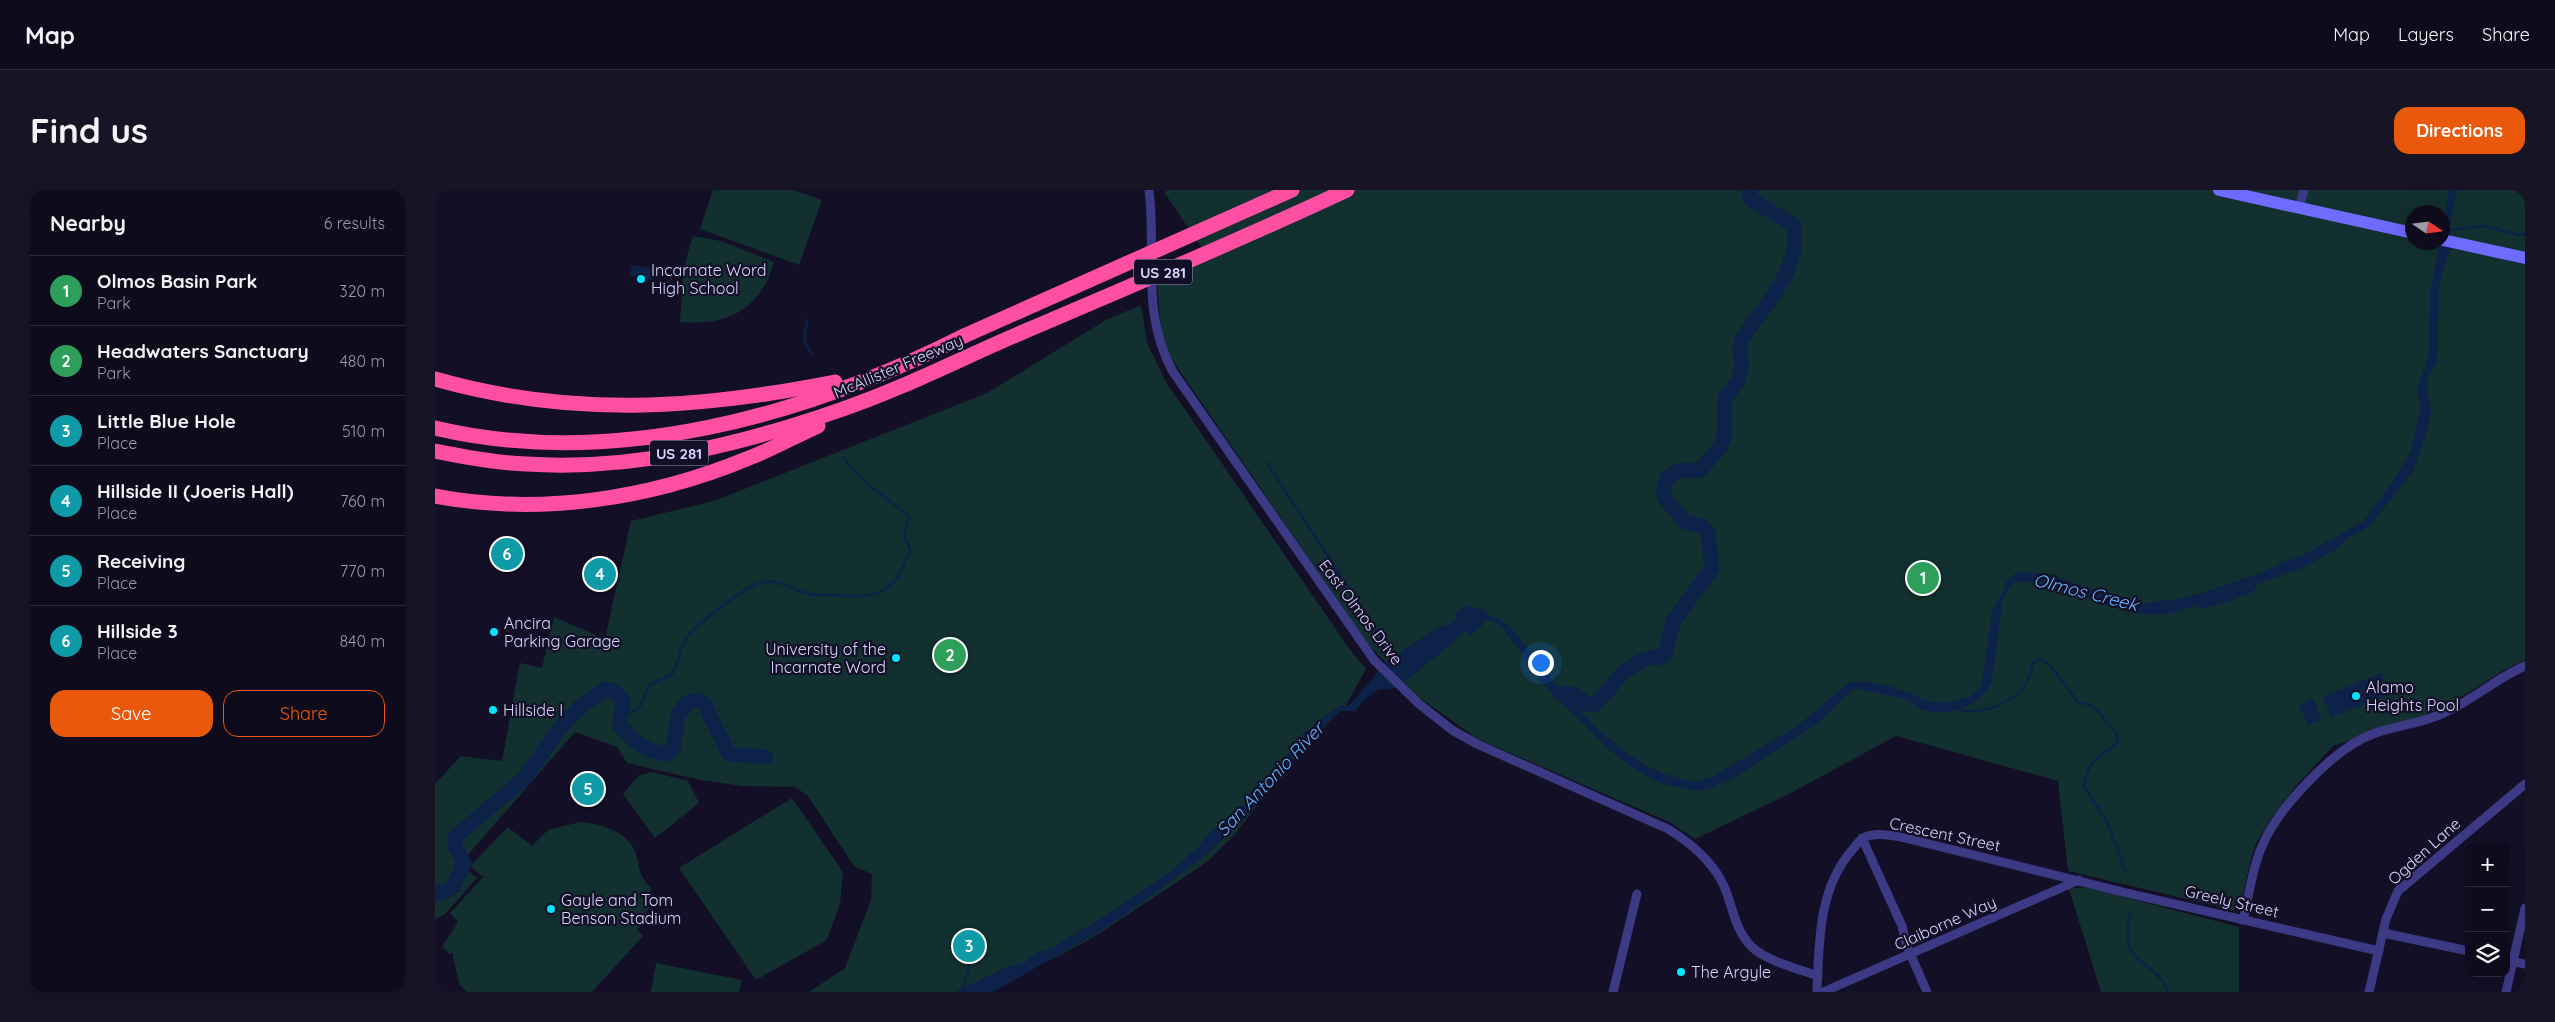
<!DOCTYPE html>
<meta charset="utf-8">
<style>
:root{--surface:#0e0b1c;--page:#171425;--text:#f1f3f6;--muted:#9b9ba3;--line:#2e2b3b;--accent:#ea580c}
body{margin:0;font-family:Quicksand,sans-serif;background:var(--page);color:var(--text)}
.controls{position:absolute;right:15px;bottom:15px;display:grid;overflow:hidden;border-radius:10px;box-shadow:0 5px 20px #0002}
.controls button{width:45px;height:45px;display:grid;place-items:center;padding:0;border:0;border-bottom:1px solid var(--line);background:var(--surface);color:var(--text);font:25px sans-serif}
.compass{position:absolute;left:1970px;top:15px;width:45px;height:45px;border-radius:50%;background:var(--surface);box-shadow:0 5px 20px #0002;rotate:103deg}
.you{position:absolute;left:1105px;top:472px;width:18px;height:18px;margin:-12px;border:4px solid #fff;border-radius:50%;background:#1a73e8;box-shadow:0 0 0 8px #1a73e833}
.badge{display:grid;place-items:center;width:32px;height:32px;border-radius:50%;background:var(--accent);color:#fff;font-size:16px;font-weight:700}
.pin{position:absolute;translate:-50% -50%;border:2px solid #fff;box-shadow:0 1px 5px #0006}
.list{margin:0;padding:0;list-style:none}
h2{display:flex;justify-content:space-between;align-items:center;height:65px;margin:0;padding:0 20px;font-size:21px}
h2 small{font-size:16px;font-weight:400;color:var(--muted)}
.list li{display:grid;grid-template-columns:32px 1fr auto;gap:15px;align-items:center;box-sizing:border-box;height:70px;padding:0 20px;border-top:1px solid var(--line)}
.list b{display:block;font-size:19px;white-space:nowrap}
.list p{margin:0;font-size:16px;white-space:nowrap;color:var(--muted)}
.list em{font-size:16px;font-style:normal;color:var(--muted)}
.actions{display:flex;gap:10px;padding:15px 20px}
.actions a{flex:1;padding:11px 0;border:1px solid var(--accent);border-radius:15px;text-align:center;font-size:18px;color:var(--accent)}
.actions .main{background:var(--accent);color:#fff}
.icon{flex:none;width:28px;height:28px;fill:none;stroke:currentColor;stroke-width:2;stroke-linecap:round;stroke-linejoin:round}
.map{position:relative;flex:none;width:2090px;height:802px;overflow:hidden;border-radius:15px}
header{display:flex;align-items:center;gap:30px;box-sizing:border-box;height:70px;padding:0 25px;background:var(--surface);border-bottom:1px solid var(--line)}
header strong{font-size:24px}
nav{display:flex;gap:28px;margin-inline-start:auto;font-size:18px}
.intro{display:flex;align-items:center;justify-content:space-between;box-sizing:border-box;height:120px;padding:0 30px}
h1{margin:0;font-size:35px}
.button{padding:12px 22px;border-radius:15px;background:var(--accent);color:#fff;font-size:18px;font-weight:700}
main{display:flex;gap:30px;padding:0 30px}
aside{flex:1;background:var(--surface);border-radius:15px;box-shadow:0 5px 20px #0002}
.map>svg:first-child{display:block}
</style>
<header>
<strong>Map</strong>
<nav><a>Map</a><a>Layers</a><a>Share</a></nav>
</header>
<div class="intro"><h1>Find us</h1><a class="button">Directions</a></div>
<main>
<aside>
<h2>Nearby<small>6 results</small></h2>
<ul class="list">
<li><span class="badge" style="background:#2e9e5b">1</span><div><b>Olmos Basin Park</b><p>Park</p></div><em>320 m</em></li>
<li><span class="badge" style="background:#2e9e5b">2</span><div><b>Headwaters Sanctuary</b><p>Park</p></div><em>480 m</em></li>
<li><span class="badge" style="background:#0f9aa8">3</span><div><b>Little Blue Hole</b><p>Place</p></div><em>510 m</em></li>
<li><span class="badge" style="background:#0f9aa8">4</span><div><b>Hillside II (Joeris Hall)</b><p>Place</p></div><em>760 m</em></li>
<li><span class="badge" style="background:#0f9aa8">5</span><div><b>Receiving</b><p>Place</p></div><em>770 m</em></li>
<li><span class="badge" style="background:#0f9aa8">6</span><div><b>Hillside 3</b><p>Place</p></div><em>840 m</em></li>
</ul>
<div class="actions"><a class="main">Save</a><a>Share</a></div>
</aside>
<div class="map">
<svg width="2090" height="802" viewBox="0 0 2090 802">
<rect width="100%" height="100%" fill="#130f26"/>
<g fill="#12302f" fill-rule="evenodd">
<polygon points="278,0 358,0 387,10 364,75 265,39"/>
<path d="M733 0H2090V470L2071 479 2018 512 1985 527 1898 556 1860 597 1835 630 1822 651 1816 669 1805 718 1802 721 1633 681 1623 591 1461 546 1354 604 1260 649 1234 632 1043 549 982 506 932 453 734 165 726 144 722 89 773 67 729 2ZM1978 22H2008V52H1978Z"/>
<path d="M258 46 286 51 339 72C326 120 292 136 245 132L248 80Z"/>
<polygon points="706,115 712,153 731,192 913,457 931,479 911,515 863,563 800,644 772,672 662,745 624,766 541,802 374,802 410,778 436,710 437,684 419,676 373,606 360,597 308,596 266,590 192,573 182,557 140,542 25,674 42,688 10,724 0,729 0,594 26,566 67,571 85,473 107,478 119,427 170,449 196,331 279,311 552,203 671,130"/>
<polygon points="217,582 253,591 264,613 220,648 188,604 204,585"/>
<polygon points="357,608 408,682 405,713 392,750 321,790 244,678"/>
<path d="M145 632C162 633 191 641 199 659 207 678 200 681 216 698V714L202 740 208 746 157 802H32L24 794 17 762 15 764 7 757 23 732 15 723 48 687 35 676 73 637 97 656 113 640Z"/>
<polygon points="1651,697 1804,737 1804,802 1666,802 1634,699"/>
<polygon points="221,773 307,790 304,802 216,802"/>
</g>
<g fill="#0c2248">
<path d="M2014 0H2022L2016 27 2015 59 2004 96 2002 172 1991 191 1996 222 1990 249 1977 282 1934 337 1914 347 1899 361 1867 378 1738 423 1712 425 1696 422 1665 413 1634 400 1608 392 1584 391 1577 394 1568 409 1557 490C1548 515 1518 526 1492 521 1482 519 1477 511 1468 509 1453 505 1437 502 1422 499L1417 500 1385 532 1297 589 1270 600H1258L1227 594 1202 581 1173 559 1106 492 1100 480 1065 435 1052 429 1045 438 1035 446 1020 423 1033 415 1073 434 1121 494 1164 541 1206 573 1229 584 1260 592 1277 587 1362 536 1415 492C1432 489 1456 496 1472 502 1480 505 1487 510 1494 511 1511 515 1539 509 1547 494L1557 423 1572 391 1579 384 1590 382 1614 384 1681 408 1706 414 1734 410 1765 404 1820 385 1872 363 1929 331 1961 287 1976 261 1986 215 1983 207V198L1994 163 1995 101 2005 53 2008 52V37Z"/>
<polygon points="197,75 220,79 217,90 195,86"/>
<path d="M1006 436 1019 452 974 488 955 500C940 495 929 511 920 521H904L862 562 811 627 766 669 701 717 662 743 558 802H519L575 776 591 772 599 764 618 757 678 721 740 678 763 657 776 641 795 629 848 571 864 547 902 517 915 515 953 470Z"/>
<polygon points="1946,483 1954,505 1896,527 1888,507"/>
<polygon points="1878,509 1887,530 1873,535 1864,515"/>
</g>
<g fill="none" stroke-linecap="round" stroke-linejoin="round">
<g stroke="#0c2248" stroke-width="2.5">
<polyline points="2013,40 2048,36 2085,45 2090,44"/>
<polyline points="372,130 369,150 377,165"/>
<polyline points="831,272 953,457 956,471"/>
<path d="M1519 519C1551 527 1594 510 1597 474L1605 469 1614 474 1643 512 1658 516 1681 542 1683 550C1678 560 1670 561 1662 568 1655 574 1650 587 1649 596L1673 634 1691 682"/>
<path d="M187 527 205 517 215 494 237 485C243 473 246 455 253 446 262 434 311 397 324 393 343 388 354 398 371 403 379 406 389 405 398 405 428 407 455 409 468 377 475 361 480 365 469 347L474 326 430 292 408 267"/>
<polyline points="18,697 26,701"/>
<path d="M1696 721C1682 779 1715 763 1734 802"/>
<polyline points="527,802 533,780 534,756"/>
</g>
<g stroke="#0c2248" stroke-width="15">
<polyline points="1767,411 1790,405 1814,395"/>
<polyline points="997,455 1039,426 1045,426"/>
<path d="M1124 503 1141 505 1151 514 1158 515C1173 505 1176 491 1193 479 1199 475 1207 470 1214 468 1219 466 1223 469 1229 466L1238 432 1277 378 1273 343 1266 336 1249 331 1229 307 1228 300 1232 288 1245 280H1265L1285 257 1290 246V208L1303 191 1307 178 1305 155 1307 149C1328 117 1369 76 1358 35L1316 9 1314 5 1316 0"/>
<path d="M0 705 18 697 29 673 20 656V647L90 588 124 539 146 516 170 499 179 501 188 510 185 536C199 551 211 562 232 564L238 559 243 526 251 513 262 510 269 514 294 564 331 567"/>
</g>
<g stroke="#3d3a85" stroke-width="9">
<path d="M714 0C722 64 705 122 738 182L939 470 983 513 1017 540 1042 554 1233 639C1254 652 1275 669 1287 692 1298 713 1298 739 1317 757 1331 771 1364 779 1383 786"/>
<polyline points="1864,18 1869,0"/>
<polyline points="1427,648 1467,736 1471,754 1492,802"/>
<path d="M1808 730C1814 705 1817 679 1827 656 1843 618 1899 558 1938 544 1959 536 1983 534 2004 525 2035 513 2059 489 2090 476"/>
<polyline points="1948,743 2034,761"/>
<polyline points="2071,770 2090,774"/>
<polyline points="1178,802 1202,704"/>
<path d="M1382 802C1384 753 1383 698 1418 659 1421 656 1424 650 1428 648 1439 642 1454 645 1466 647L1692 703 1944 761"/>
<polyline points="1388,802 1644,690"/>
<polyline points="1934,802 1951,729 1963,701 2090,594"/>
<polyline points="2071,802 2090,718"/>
</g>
<g stroke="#6f6bff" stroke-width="12">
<polyline points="1784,0 1978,43"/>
<polyline points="2008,50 2090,68"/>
</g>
<g stroke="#ff4fa3" stroke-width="15">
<path d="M0 189C137 228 263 219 400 192"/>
<path d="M0 238C178 280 371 226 531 145L857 0"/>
<path d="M0 261C30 267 61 273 91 274 198 281 305 255 405 220 467 199 527 168 588 142 696 96 805 50 912 0"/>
<path d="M0 306C105 326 215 309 314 268 338 259 360 246 383 236"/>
</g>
</g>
<g fill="#00e5ff" stroke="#130f26" stroke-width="2">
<circle cx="206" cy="89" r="5"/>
<circle cx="59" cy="442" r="5"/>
<circle cx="461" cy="468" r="5"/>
<circle cx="1921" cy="506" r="5"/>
<circle cx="58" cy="520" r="5"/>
<circle cx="116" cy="719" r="5"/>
<circle cx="1246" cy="782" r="5"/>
</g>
<g text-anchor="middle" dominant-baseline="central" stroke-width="4.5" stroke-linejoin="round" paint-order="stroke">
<g fill="#130f26" stroke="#9e99be" stroke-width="1">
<rect x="699" y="69.5" width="58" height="25" rx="4"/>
<rect x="215" y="250.5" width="58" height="25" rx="4"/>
</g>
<g font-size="15" font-weight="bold" fill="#d9d4ff">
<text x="728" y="82">US 281</text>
<text x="244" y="263">US 281</text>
</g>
<g font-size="16" fill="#d9d4ff" stroke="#130f26" text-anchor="start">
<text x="216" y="80">Incarnate Word<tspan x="216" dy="18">High School</tspan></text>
<text x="69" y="433">Ancira<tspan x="69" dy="18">Parking Garage</tspan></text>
<text x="451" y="459" text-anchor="end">University of the<tspan x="451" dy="18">Incarnate Word</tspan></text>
<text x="1931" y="497">Alamo<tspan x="1931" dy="18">Heights Pool</tspan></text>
<text x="68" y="520">Hillside I</text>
<text x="126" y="710">Gayle and Tom<tspan x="126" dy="18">Benson Stadium</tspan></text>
<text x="1256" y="782">The Argyle</text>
</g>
<g font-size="16" fill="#d9d4ff" stroke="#130f26">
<text transform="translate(463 176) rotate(-23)">McAllister Freeway</text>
<text transform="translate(926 422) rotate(53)">East Olmos Drive</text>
<text transform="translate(1510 644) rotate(12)">Crescent Street</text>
<text transform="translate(1989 661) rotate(-42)">Ogden Lane</text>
<text transform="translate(1797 711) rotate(13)">Greely Street</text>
<text transform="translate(1510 733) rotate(-24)">Claiborne Way</text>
</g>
<g font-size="18" font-style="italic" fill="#62b6ff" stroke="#130f26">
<text transform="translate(1651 402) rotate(14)">Olmos Creek</text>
<text transform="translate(835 589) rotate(-47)">San Antonio River</text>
</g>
</g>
</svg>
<div class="controls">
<button>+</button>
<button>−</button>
<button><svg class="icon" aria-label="layers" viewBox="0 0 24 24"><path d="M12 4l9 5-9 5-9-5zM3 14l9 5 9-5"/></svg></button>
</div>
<svg class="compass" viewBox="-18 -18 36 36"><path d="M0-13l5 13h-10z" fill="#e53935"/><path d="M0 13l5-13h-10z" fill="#9b9ba3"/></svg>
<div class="you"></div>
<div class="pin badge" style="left:1488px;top:388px;background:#2e9e5b">1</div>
<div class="pin badge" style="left:515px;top:465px;background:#2e9e5b">2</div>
<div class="pin badge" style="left:534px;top:756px;background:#0f9aa8">3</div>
<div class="pin badge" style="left:165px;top:384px;background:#0f9aa8">4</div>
<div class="pin badge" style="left:153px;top:599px;background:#0f9aa8">5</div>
<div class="pin badge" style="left:72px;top:364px;background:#0f9aa8">6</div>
</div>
</main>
